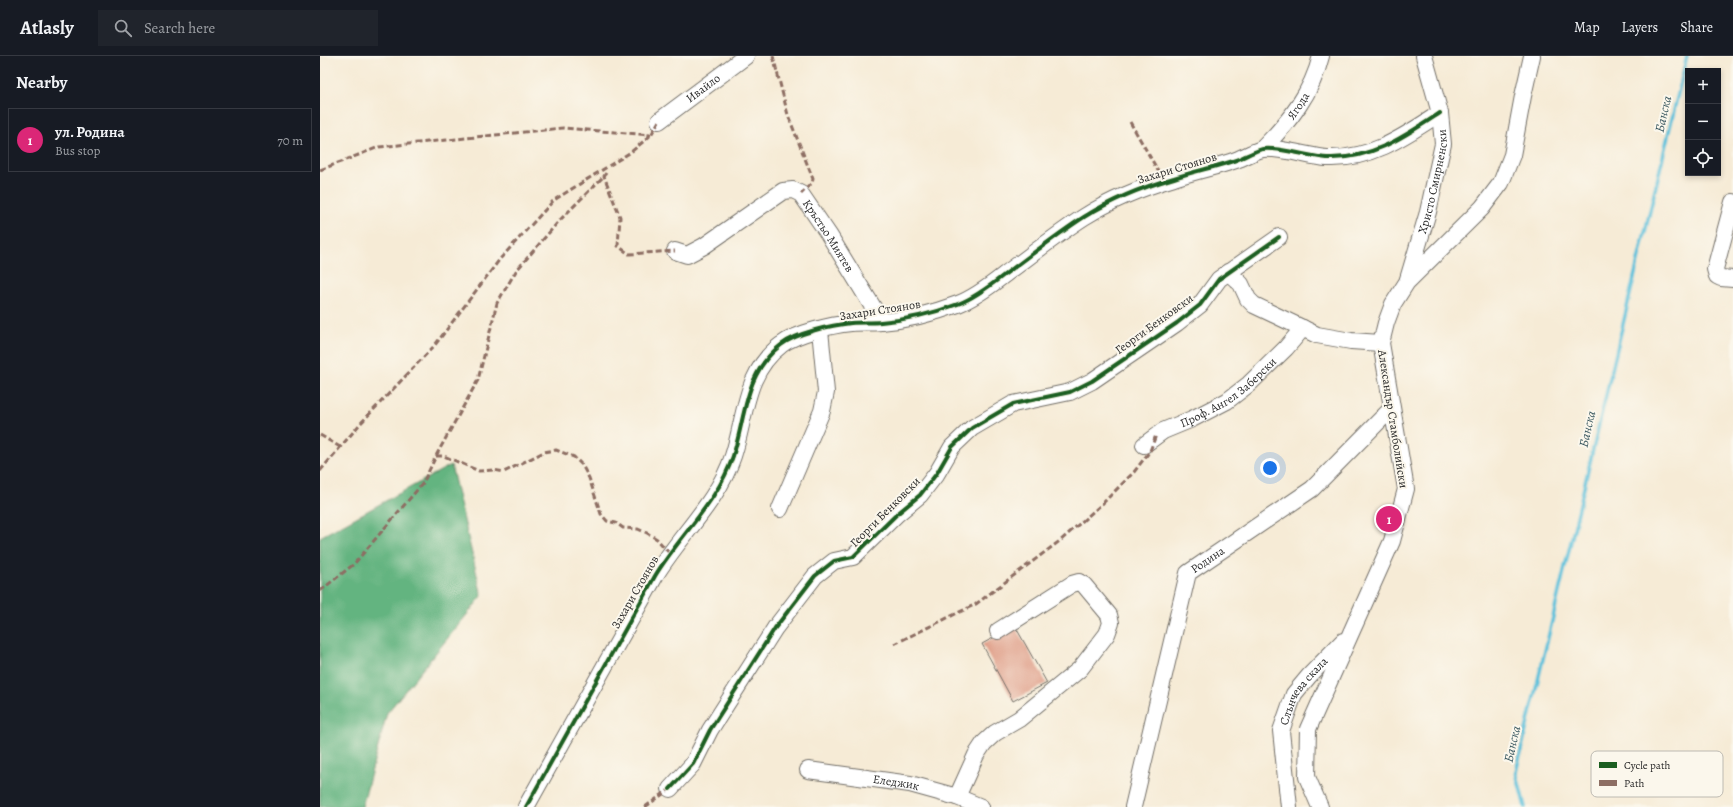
<!DOCTYPE html>
<meta charset="utf-8">
<style>
:root{--surface:#171b24;--page:#20242c;--text:#f1f3f6;--muted:#9ea1a6;--line:#363941;--accent:#db2777}
body{margin:0;font-family:Alegreya,serif;background:var(--page);color:var(--text)}
.controls{position:absolute;right:12px;top:12px;display:grid;overflow:hidden;border-radius:0px;box-shadow:0 2px 6px #0003}
.controls button{width:36px;height:36px;display:grid;place-items:center;padding:0;border:0;border-bottom:1px solid var(--line);background:var(--surface);color:var(--text);font:20px sans-serif}
.you{position:absolute;left:950px;top:412px;width:14px;height:14px;margin:-10px;border:3px solid #fff;border-radius:50%;background:#1a73e8;box-shadow:0 0 0 6px #1a73e833}
.badge{display:grid;place-items:center;width:26px;height:26px;border-radius:50%;background:var(--accent);color:#fff;font-size:13px;font-weight:700}
.pin{position:absolute;translate:-50% -50%;border:2px solid #fff;box-shadow:0 1px 4px #0006}
.list{margin:0;padding:0;list-style:none}
h2{display:flex;justify-content:space-between;align-items:center;height:52px;margin:0;padding:0 16px;font-size:17px}
h2 small{font-size:13px;font-weight:400;color:var(--muted)}
.list li{display:grid;grid-template-columns:26px 1fr auto;gap:12px;align-items:center;box-sizing:border-box;height:64px;margin:0 8px 8px;padding:0 8px;border:1px solid var(--line);border-radius:0px}
.list b{display:block;font-size:15px;white-space:nowrap}
.list p{margin:0;font-size:13px;white-space:nowrap;color:var(--muted)}
.list em{font-size:13px;font-style:normal;color:var(--muted)}
.icon{flex:none;width:22px;height:22px;fill:none;stroke:currentColor;stroke-width:2;stroke-linecap:round;stroke-linejoin:round}
.map{position:relative;flex:none;width:1413px;height:751px;overflow:hidden}
header{display:flex;align-items:center;gap:24px;box-sizing:border-box;height:56px;padding:0 20px;background:var(--surface);border-bottom:1px solid var(--line)}
header strong{font-size:19px}
nav{display:flex;gap:22px;margin-inline-start:auto;font-size:14px}
.search{width:280px;height:36px;background:var(--page);display:flex;align-items:center;gap:10px;box-sizing:border-box;padding:0 14px;border-radius:0px;color:var(--muted);font-size:15px}
main{display:flex}
aside{flex:1;background:var(--surface)}
.map>svg:first-child{display:block}
</style>
<header>
<strong>Atlasly</strong>
<div class="search"><svg class="icon" aria-label="search" viewBox="0 0 24 24"><circle cx="10" cy="10" r="6"/><path d="M15 15l6 6"/></svg>Search here</div>
<nav><a>Map</a><a>Layers</a><a>Share</a></nav>
</header>
<main>
<aside>
<h2>Nearby<small></small></h2>
<ul class="list">
<li><span class="badge">1</span><div><b>ул. Родина</b><p>Bus stop</p></div><em>70 m</em></li>
</ul>
</aside>
<div class="map">
<svg width="1413" height="751" viewBox="0 0 1413 751">
<rect width="100%" height="100%" fill="#fbf7ec"/>
<filter id="ink" filterUnits="userSpaceOnUse"><feTurbulence type="fractalNoise" baseFrequency=".025" numOctaves="2"/><feDisplacementMap in="SourceGraphic" scale="8" xChannelSelector="R" yChannelSelector="G"/><feConvolveMatrix kernelMatrix="1 2 1 2 8 2 1 2 1" color-interpolation-filters="sRGB"/></filter>
<filter id="wash" filterUnits="userSpaceOnUse"><feTurbulence type="fractalNoise" baseFrequency=".012" numOctaves="4" result="noise"/><feDisplacementMap in="SourceGraphic" scale="16" xChannelSelector="R" yChannelSelector="G"/><feGaussianBlur stdDeviation="0.9" result="paint"/><feColorMatrix in="noise" values="0 0 0 0 0 0 0 0 0 0 0 0 0 0 0 0 0 1.4 0 .05"/><feComposite in="paint" operator="in"/></filter>
<g filter="url(#wash)">
<rect width="100%" height="100%" fill="#f6ebd6"/>
<polygon fill="#64b480" stroke="#487056" points="131,409 162,540 67,657 42,751 0,751 0,481"/>
<g fill="none" stroke-linecap="round" stroke-linejoin="round">
<polyline stroke="#5dc1db" stroke-width="3.5" points="1205,751 1196,716 1367,0"/>
</g>
<g id="blocks">
<polygon fill="#db9179" points="695,570 727,627 693,645 662,588"/>
</g>
</g>
<g filter="url(#ink)">
<use href="#blocks" fill-opacity="0" stroke="#726e67" stroke-width="1"/>
<g fill="none" stroke-linecap="round" stroke-linejoin="round">
<g stroke="#726e67" stroke-width="18">
<g id="minor">
<path id="s1" d="M339 65 426 0"/>
<path id="s2" d="M943 92C969 66 992 37 1001 0"/>
<polyline points="1413,146 1395,213 1397,220 1401,222 1413,223"/>
<path id="s3" d="M355 195 367 199 384 190 463 135 473 134 481 138 509 179 562 266"/>
<polyline points="908,216 921,228 928,243 934,249 997,279 1031,285 1061,287"/>
<path id="s4" d="M1088 223 1108 156 1123 88 1120 57 1104 0"/>
<path id="s5" d="M824 389 843 375 872 363 907 345 929 328 966 292 983 272"/>
<polyline points="460,453 502,355 506,336 500,274"/>
<path id="s6" d="M488 714 590 728 637 741 661 751"/>
<polyline points="350,733 373,708 390,674 455,572 495,520 514,505 533,501 577,458 600,439 617,417 632,391 652,372 693,348 750,336 772,325 857,267 880,249 899,223 959,181"/>
<polyline points="637,741 656,699 664,687 675,677 699,663 760,613 787,578 791,567 789,559 764,529 759,526 752,528 678,575"/>
<path d="M206 751 335 520C359 480 398 446 413 400 426 361 424 317 461 289 476 277 512 269 531 267 541 266 551 267 561 266 586 264 614 257 638 248 654 242 670 230 684 219 710 200 736 179 764 161 791 144 823 131 854 122 875 115 896 111 916 104 924 101 931 97 939 94 952 89 991 101 1007 102 1051 104 1085 80 1120 57"/>
<path id="s7" d="M813 751 868 517 992 433 1071 353"/>
<path id="s8" d="M969 751 961 675 974 638 989 620 1023 585"/>
<polyline points="1000,751 987,721 988,673 1072,485 1086,433 1061,287 1066,267 1073,248 1087,226 1162,152 1181,127 1192,99 1203,40 1212,0"/>
</g>
</g>
<use href="#minor" stroke="#fff" stroke-width="16"/>
<g stroke="#8d6e63" stroke-width="3" stroke-dasharray="6 3" stroke-linecap="butt">
<polyline points="453,0 468,59 493,123 492,127 481,138"/>
<polyline points="810,66 844,125"/>
<polyline points="0,114 59,91 243,72 331,79"/>
<polyline points="286,117 284,120 300,161 298,190 309,198 355,195"/>
<polyline points="0,379 20,391"/>
<polyline points="116,400 124,400 159,415 174,414 184,416 224,396 236,394 254,401 262,409 269,422 281,458 287,465 296,467 303,472 318,473 327,477 337,483 350,498"/>
<polyline points="0,415 40,368 115,289 180,203 234,144 311,96 331,79 339,65"/>
<polyline points="0,535 34,508 103,427 117,398 158,324 177,247 196,215 239,165 284,120"/>
<polyline points="574,588 656,548 741,484 783,447 814,416 830,395 836,379"/>
<polyline points="325,751 350,733"/>
</g>
<g stroke="#fbf7ec" stroke-width="6">
<g id="cycleway">
<polyline points="350,733 373,708 390,674 455,572 495,520 514,505 533,501 577,458 600,439 617,417 632,391 652,372 693,348 750,336 772,325 857,267 880,249 899,223 959,181"/>
<path d="M206 751 335 520C359 480 398 446 413 400 426 361 424 317 461 289 476 277 512 269 531 267 541 266 551 267 561 266 586 264 614 257 638 248 654 242 670 230 684 219 710 200 736 179 764 161 791 144 823 131 854 122 875 115 896 111 916 104 924 101 931 97 939 94 952 89 991 101 1007 102 1051 104 1085 80 1120 57"/>
</g>
</g>
<use href="#cycleway" stroke="#1b5e20" stroke-width="4"/>
</g>
</g>
<g text-anchor="middle" dominant-baseline="central" stroke-width="4" stroke-linejoin="round" paint-order="stroke">
<g font-size="12" fill="#2b2b2b" stroke="#fbf7ec">
<text stroke="none"><textPath href="#s1" startOffset="55">Ивайло</textPath></text>
<text stroke="none"><textPath href="#s2" startOffset="55">Ягода</textPath></text>
<text transform="translate(857 112) rotate(-17)">Захари Стоянов</text>
<text stroke="none"><textPath href="#s4" startOffset="101">Христо Смирненски</textPath></text>
<text stroke="none"><textPath href="#s3" startOffset="197">Кръстьо Миятев</textPath></text>
<text transform="translate(560 254) rotate(-9)">Захари Стоянов</text>
<text transform="translate(834 268) rotate(-36)">Георги Бенковски</text>
<text stroke="none"><textPath href="#s5" startOffset="100">Проф. Ангел Заберски</textPath></text>
<text transform="translate(1073 363) rotate(81)">Александър Стамболийски</text>
<text transform="translate(565 456) rotate(-45)">Георги Бенковски</text>
<text stroke="none"><textPath href="#s7" startOffset="264">Родина</textPath></text>
<text transform="translate(315 536) rotate(-60)">Захари Стоянов</text>
<text stroke="none"><textPath href="#s8" startOffset="123">Слънчева скала</textPath></text>
<text stroke="none"><textPath href="#s6" startOffset="89">Еледжик</textPath></text>
</g>
<g font-size="13" font-style="italic" fill="#3a5860" stroke="#fbf7ec">
<text transform="translate(1343 58) rotate(-77)">Банска</text>
<text transform="translate(1267 373) rotate(-77)">Банска</text>
<text transform="translate(1192 688) rotate(-77)">Банска</text>
</g>
</g>
<rect x="1271" y="695" width="132" height="46" rx="6" fill="#fbf7ec" stroke="#bdbab2" stroke-width="1"/>
<rect x="1279" y="706" width="18" height="6" fill="#1b5e20"/>
<rect x="1279" y="724" width="18" height="6" fill="#8d6e63"/>
<g font-size="11" fill="#2b2b2b">
<text x="1304" y="713">Cycle path</text>
<text x="1304" y="731">Path</text>
</g>
</svg>
<div class="controls">
<button>+</button>
<button>−</button>
<button><svg class="icon" aria-label="locate" viewBox="0 0 24 24"><circle cx="12" cy="12" r="6"/><path d="M12 2v4M12 18v4M2 12h4M18 12h4"/></svg></button>
</div>
<div class="you"></div>
<div class="pin badge" style="left:1069px;top:463px">1</div>
</div>
</main>
